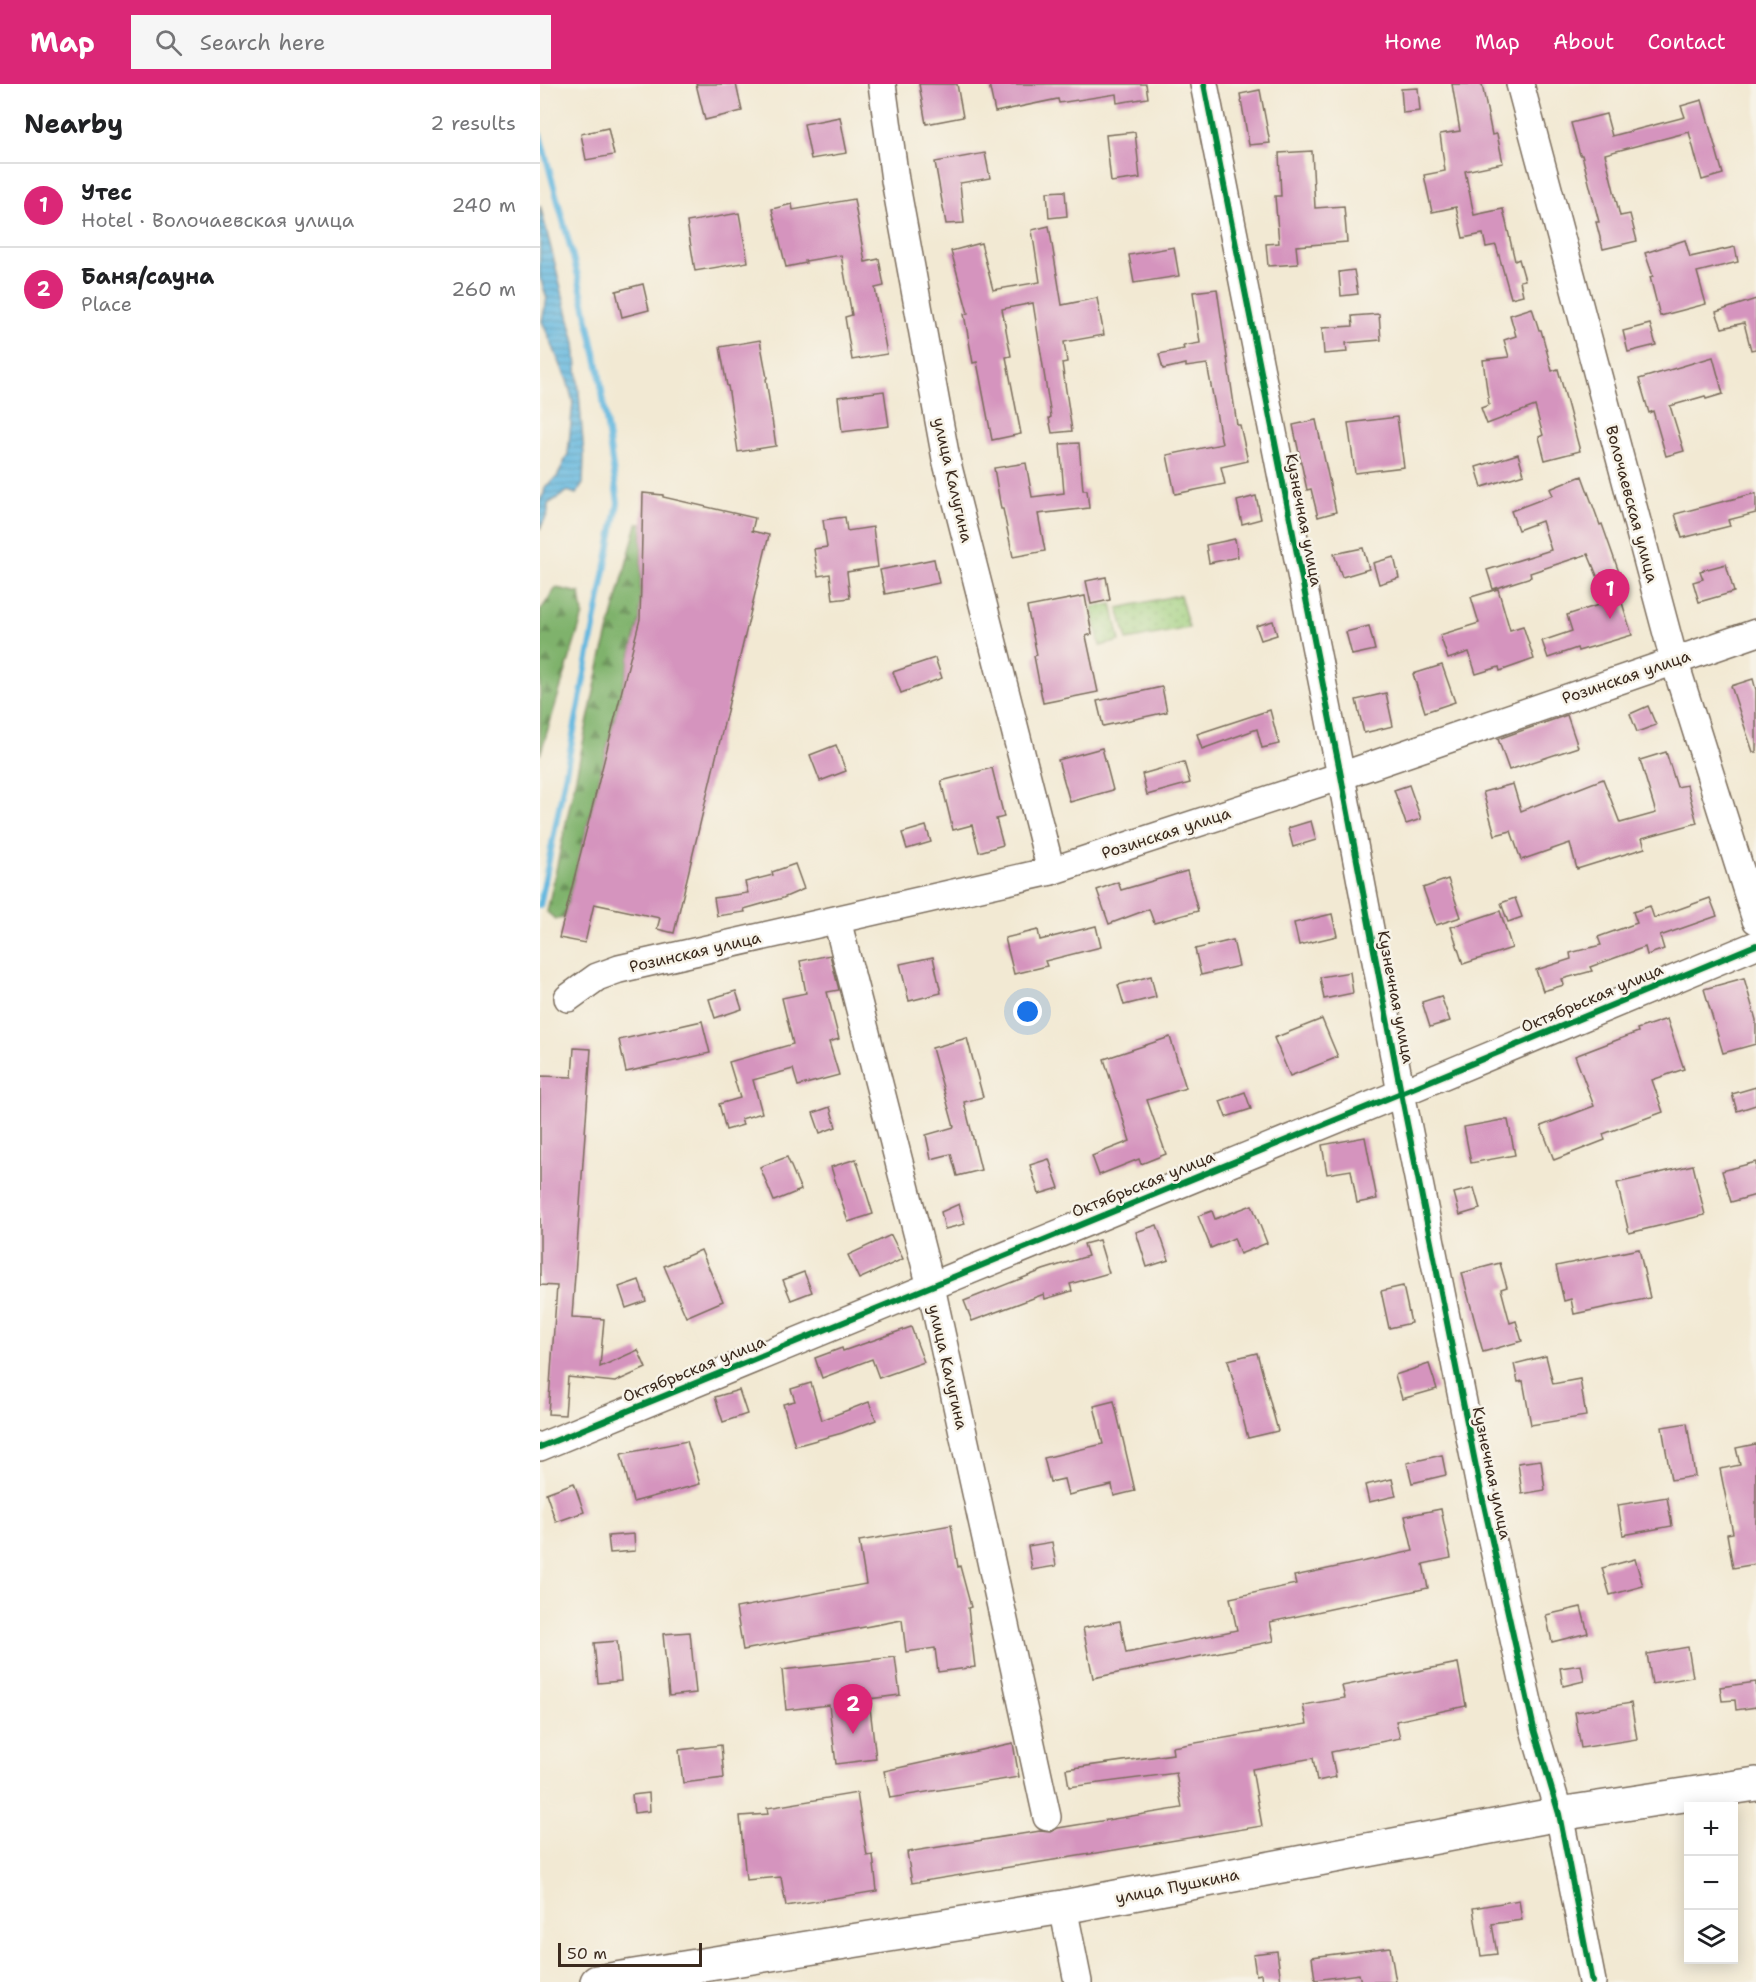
<!DOCTYPE html>
<meta charset="utf-8">
<style>
:root{--surface:#fff;--page:#f6f6f6;--text:#202124;--muted:#757577;--line:#e0e0e0;--accent:#db2777}
body{margin:0;font-family:"Shantell Sans",sans-serif;background:var(--page);color:var(--text)}
.controls{position:absolute;right:18px;bottom:18px;display:grid;overflow:hidden;border-radius:0px;box-shadow:0 3px 15px #0003}
.controls button{width:54px;height:54px;display:grid;place-items:center;padding:0;border:0;border-bottom:2px solid var(--line);background:var(--surface);color:var(--text);font:30px sans-serif}
.scale{position:absolute;left:18px;bottom:15px;width:144px;box-sizing:border-box;padding-left:6px;border:3px solid #3b2a1e;border-top:0;font-size:16px;line-height:21px;white-space:nowrap;color:#3b2a1e;-webkit-text-stroke:4px #f7f3e8;paint-order:stroke}
.you{position:absolute;left:488px;top:928px;width:21px;height:21px;margin:-15px;border:4px solid #fff;border-radius:50%;background:#1a73e8;box-shadow:0 0 0 9px #1a73e833}
.badge{display:grid;place-items:center;width:39px;height:39px;border-radius:50%;background:var(--accent);color:#fff;font-size:20px;font-weight:700}
.pin{position:absolute;translate:-50% -50px;filter:drop-shadow(0 2px 3px #0008)}
.pin::after{content:'';position:absolute;top:32px;width:21px;height:18px;background:inherit;clip-path:polygon(0 0,100% 0,50% 100%)}
.list{margin:0;padding:0;list-style:none}
h2{display:flex;justify-content:space-between;align-items:center;height:78px;margin:0;padding:0 24px;font-size:26px}
h2 small{font-size:20px;font-weight:400;color:var(--muted)}
.list li{display:grid;grid-template-columns:39px 1fr auto;gap:18px;align-items:center;box-sizing:border-box;height:84px;padding:0 24px;border-top:2px solid var(--line)}
.list b{display:block;font-size:22px;white-space:nowrap}
.list p{margin:0;font-size:20px;white-space:nowrap;color:var(--muted)}
.list em{font-size:20px;font-style:normal;color:var(--muted)}
.icon{flex:none;width:33px;height:33px;fill:none;stroke:currentColor;stroke-width:2;stroke-linecap:round;stroke-linejoin:round}
.map{position:relative;flex:none;width:1216px;height:1898px;overflow:hidden}
header{display:flex;align-items:center;gap:36px;box-sizing:border-box;height:84px;padding:0 30px;background:var(--accent);color:#fff}
header strong{font-size:28px}
nav{display:flex;gap:33px;margin-inline-start:auto;font-size:21px}
.search{width:420px;height:54px;background:var(--page);display:flex;align-items:center;gap:15px;box-sizing:border-box;padding:0 21px;border-radius:0px;color:var(--muted);font-size:22px}
main{display:flex}
aside{flex:1;background:var(--surface)}
.map>svg:first-child{display:block}
</style>
<header>
<strong>Map</strong>
<div class="search"><svg class="icon" aria-label="search" viewBox="0 0 24 24"><circle cx="10" cy="10" r="6"/><path d="M15 15l6 6"/></svg>Search here</div>
<nav><a>Home</a><a>Map</a><a>About</a><a>Contact</a></nav>
</header>
<main>
<aside>
<h2>Nearby<small>2 results</small></h2>
<ul class="list">
<li><span class="badge">1</span><div><b>Утес</b><p>Hotel · Волочаевская улица</p></div><em>240 m</em></li>
<li><span class="badge">2</span><div><b>Баня/сауна</b><p>Place</p></div><em>260 m</em></li>
</ul>
</aside>
<div class="map">
<svg width="1216" height="1898" viewBox="0 0 1216 1898">
<defs>
<pattern id="green-dots" width="8" height="8" patternUnits="userSpaceOnUse" patternTransform="scale(1.5)"><rect width="8" height="8" fill="#9fcf7d"/><path d="M2 2h.1M6 6h.1" fill="none" stroke="#83a866" stroke-width="1.8" stroke-linecap="round"/></pattern>
<pattern id="forest-firs" width="22" height="20" patternUnits="userSpaceOnUse" patternTransform="scale(1.5)"><rect width="22" height="20" fill="#7fb26c"/><path d="M5 1l3.5 6h-7zM16 11l3.5 6h-7z" fill="#699158"/></pattern>
<pattern id="water-rules" width="6" height="5" patternUnits="userSpaceOnUse" patternTransform="scale(1.5)"><rect width="6" height="5" fill="#62b7df"/><path d="M0 2.5h6" fill="none" stroke="#5295b4"/></pattern>
</defs>
<rect width="100%" height="100%" fill="#f7f3e8"/>
<filter id="ink" filterUnits="userSpaceOnUse"><feTurbulence type="fractalNoise" baseFrequency=".0167" numOctaves="2"/><feDisplacementMap in="SourceGraphic" scale="12" xChannelSelector="R" yChannelSelector="G"/><feConvolveMatrix kernelMatrix="1 2 1 2 8 2 1 2 1" color-interpolation-filters="sRGB"/></filter>
<filter id="wash" filterUnits="userSpaceOnUse"><feTurbulence type="fractalNoise" baseFrequency=".008" numOctaves="4" result="noise"/><feDisplacementMap in="SourceGraphic" scale="24" xChannelSelector="R" yChannelSelector="G"/><feGaussianBlur stdDeviation="1.35" result="paint"/><feColorMatrix in="noise" values="0 0 0 0 0 0 0 0 0 0 0 0 0 0 0 0 0 1.4 0 .05"/><feComposite in="paint" operator="in"/></filter>
<g filter="url(#wash)">
<rect width="100%" height="100%" fill="#f2e9d3"/>
<g fill="url(#green-dots)" stroke="#6d7c4e" stroke-width="1.5">
<polygon points="640,511 649,544 587,556 578,524"/>
<polygon points="572,520 580,557 560,562 552,523"/>
</g>
<g fill="url(#forest-firs)" stroke="#5d6e45" stroke-width="1.5">
<polygon points="97,440 102,440 100,535 24,834 15,835 7,828 61,575"/>
<polygon points="16,504 40,509 43,531 0,671 0,527"/>
</g>
<polygon fill="url(#water-rules)" stroke="#4e707e" stroke-width="1.5" points="0,121 35,259 44,371 43,400 36,410 28,407 8,420 8,429 0,445 0,416 4,410 5,403 17,393 28,370 33,318 27,296 2,237 7,214 0,193"/>
<g fill="none" stroke-linecap="round" stroke-linejoin="round">
<polyline stroke="#62b7df" stroke-width="6" points="0,51 38,192 59,287 78,419 0,822"/>
</g>
<g id="blocks">
<g fill="#d594be">
<polygon points="156,0 196,0 202,27 165,36"/>
<polygon points="379,0 417,0 423,33 386,40"/>
<polygon points="449,0 606,0 608,14 577,19 576,10 519,19 518,15 455,28"/>
<polygon points="912,0 942,0 952,51 957,50 963,79 925,87 934,131 963,125 975,177 979,175 985,196 980,197 983,211 971,214 956,161 946,163 943,150 923,154 916,123 892,128 884,91 905,87 900,50 920,47"/>
<polygon points="878,4 880,27 863,29 861,5"/>
<polygon points="720,6 730,59 709,61 700,10"/>
<polygon points="1162,16 1183,90 1162,96 1149,48 1065,70 1080,132 1090,130 1097,157 1063,165 1056,138 1059,138 1042,71 1040,71 1031,39 1066,30 1072,52 1145,33 1141,22"/>
<polygon points="300,33 307,69 271,75 264,40"/>
<polygon points="68,44 74,71 46,76 41,50"/>
<polygon points="595,48 600,94 571,98 566,51"/>
<polygon points="772,67 775,124 804,122 807,158 756,162 758,180 728,182 726,160 739,159 735,112 741,112 739,69"/>
<polygon points="445,69 450,94 420,99 424,139 406,140 395,78"/>
<polygon points="525,107 527,132 509,134 507,108"/>
<polygon points="314,115 325,178 339,175 344,202 335,204 347,270 312,276 305,233 312,231 301,171 265,177 266,179 246,183 232,125 252,120 253,126"/>
<polygon points="199,129 208,178 155,187 147,138"/>
<polygon points="509,142 522,221 557,214 564,251 524,258 527,278 522,279 532,347 512,349 509,334 511,333 493,219 462,225 471,272 466,273 481,350 452,356 437,278 433,279 424,230 428,229 411,167 441,159 453,206 500,198 492,146"/>
<polygon points="1145,156 1150,173 1195,163 1198,178 1157,188 1166,220 1120,232 1110,193 1113,192 1105,169"/>
<polygon points="634,163 639,192 594,199 589,171"/>
<polygon points="814,186 818,210 801,212 799,188"/>
<polygon points="103,200 109,226 82,233 76,207"/>
<polygon points="677,205 697,341 700,341 708,377 681,383 685,400 635,410 627,371 682,360 667,280 646,283 646,280 623,285 619,270 644,265 643,262 660,259 653,208"/>
<polygon points="1216,215 1216,265 1211,266 1204,239 1182,244 1176,228"/>
<polygon points="992,224 999,246 1001,246 1012,287 1018,285 1040,367 1005,376 999,353 1003,351 995,322 947,340 941,324 949,321 943,276 969,273 964,256 976,252 970,231"/>
<polygon points="839,230 841,256 806,259 807,268 784,270 782,244 813,242 812,232"/>
<polygon points="1110,240 1116,261 1088,268 1083,247"/>
<polygon points="220,256 227,294 226,295 236,362 198,368 188,302 187,302 180,263"/>
<polygon points="1173,273 1183,310 1166,315 1165,312 1130,322 1144,367 1126,372 1113,327 1109,329 1099,295"/>
<polygon points="344,307 349,342 302,348 298,313"/>
<polygon points="857,333 864,383 815,389 808,339"/>
<polygon points="776,336 796,428 778,433 771,405 767,406 753,341"/>
<polygon points="539,359 543,406 547,406 549,424 498,430 505,467 473,473 463,425 461,425 454,384 486,379 492,413 524,409 520,360"/>
<polygon points="978,370 984,390 942,403 936,383"/>
<polygon points="1042,392 1060,441 1062,440 1081,494 1075,496 1092,551 1038,567 1037,564 1008,574 1002,557 1032,547 1027,531 1068,518 1048,470 990,489 991,493 953,505 947,486 1011,466 1002,437 978,446 971,427 1013,411 1010,405"/>
<polygon points="103,409 123,411 123,413 215,434 212,447 229,451 134,849 117,845 120,834 54,820 45,859 19,854 100,535"/>
<polygon points="1216,409 1216,429 1188,436 1190,442 1142,454 1135,430"/>
<polygon points="716,412 721,435 702,440 697,417"/>
<polygon points="305,433 307,447 333,443 338,483 307,488 310,514 293,516 290,490 278,492 274,465 287,463 283,436"/>
<polygon points="695,455 698,473 669,479 666,461"/>
<polygon points="823,464 829,485 802,493 794,470"/>
<polygon points="854,473 859,494 839,500 833,479"/>
<polygon points="394,475 399,499 345,510 340,486"/>
<polygon points="1186,480 1194,508 1159,518 1153,498 1163,495 1160,487"/>
<polygon points="566,493 570,516 551,520 546,497"/>
<polygon points="958,505 970,546 983,542 994,575 960,587 959,583 936,590 929,568 908,575 900,551 939,539 931,513"/>
<polygon points="545,512 552,550 546,552 558,608 503,619 494,572 497,571 487,523"/>
<polygon points="733,537 737,551 721,556 716,542"/>
<polygon points="829,542 835,566 812,571 806,548"/>
<polygon points="395,574 402,594 361,609 353,588"/>
<polygon points="902,581 915,618 885,628 873,590"/>
<polygon points="1213,595 1216,606 1216,668 1213,668 1191,602"/>
<polygon points="622,603 627,628 563,642 557,617"/>
<polygon points="846,609 853,642 824,649 816,616"/>
<polygon points="1108,622 1116,641 1097,648 1090,630"/>
<polygon points="730,626 739,660 722,664 717,645 662,665 657,650"/>
<polygon points="1027,631 1038,663 969,686 958,655"/>
<polygon points="296,661 306,687 280,697 270,671"/>
<polygon points="562,664 573,706 530,718 518,676"/>
<polygon points="1126,668 1137,703 1147,701 1157,739 1102,754 1105,764 1037,785 1030,759 981,776 971,747 955,751 943,708 973,700 981,727 1063,695 1080,739 1116,729 1100,676"/>
<polygon points="644,678 650,699 607,711 602,690"/>
<polygon points="452,684 464,733 456,735 463,761 439,768 432,741 413,746 401,697"/>
<polygon points="869,701 881,735 866,740 854,706"/>
<polygon points="771,737 776,756 753,763 748,744"/>
<polygon points="386,742 391,758 367,765 362,749"/>
<polygon points="255,780 264,805 243,814 204,825 205,828 177,832 174,814 208,809 205,798 233,791 232,788"/>
<polygon points="647,787 658,827 614,839 609,825 569,840 557,806 578,798 581,806"/>
<polygon points="908,795 921,833 896,841 883,804"/>
<polygon points="975,814 982,833 968,838 961,819"/>
<polygon points="1170,814 1177,832 1120,852 1124,865 1107,871 1105,863 1050,883 1052,887 1022,895 1024,901 1003,907 996,886 1031,875 1030,869 1061,861 1058,853 1097,839 1093,828 1110,822 1114,834"/>
<polygon points="960,827 972,864 923,880 911,843"/>
<polygon points="792,830 797,852 759,861 754,839"/>
<polygon points="556,842 561,863 505,877 507,882 474,890 465,854 498,846 500,856"/>
<polygon points="693,856 699,882 661,891 655,865"/>
<polygon points="290,871 299,906 287,908 299,955 289,958 299,991 258,1002 253,985 213,996 222,1029 201,1035 203,1041 186,1046 179,1020 200,1014 189,978 253,960 242,914 266,909 260,877"/>
<polygon points="393,873 401,909 369,917 360,880"/>
<polygon points="810,888 813,909 784,915 780,893"/>
<polygon points="611,892 616,913 584,921 578,901"/>
<polygon points="1204,894 1216,936 1216,960 1183,969 1164,905"/>
<polygon points="196,907 202,925 175,934 169,915"/>
<polygon points="901,912 910,937 890,943 882,918"/>
<polygon points="782,935 798,973 750,992 734,954"/>
<polygon points="1127,935 1144,985 1112,996 1123,1028 1063,1050 1065,1056 1014,1076 1001,1042 1054,1022 1035,972 1098,948 1097,945"/>
<polygon points="162,937 170,969 86,988 79,956"/>
<polygon points="630,953 646,1004 607,1016 626,1070 601,1080 599,1075 559,1091 552,1072 590,1057 564,975"/>
<polygon points="427,954 443,1013 424,1018 441,1086 417,1092 411,1070 391,1075 386,1051 414,1043 392,964"/>
<polygon points="34,964 51,965 32,1233 64,1235 60,1283 98,1266 106,1284 75,1298 28,1293 25,1331 8,1330 17,1202 0,1201 0,992 32,993"/>
<polygon points="1216,1003 1216,1021 1197,1027 1192,1010"/>
<polygon points="705,1008 711,1025 686,1033 680,1017"/>
<polygon points="290,1023 296,1043 280,1049 273,1029"/>
<polygon points="962,1036 968,1036 975,1071 931,1079 924,1043"/>
<polygon points="825,1053 837,1115 817,1119 811,1086 787,1090 782,1061"/>
<polygon points="247,1073 261,1106 234,1117 220,1083"/>
<polygon points="316,1075 333,1130 308,1138 291,1083"/>
<polygon points="509,1075 519,1104 499,1110 490,1081"/>
<polygon points="1216,1078 1216,1111 1191,1118 1182,1087"/>
<polygon points="1153,1081 1165,1131 1089,1149 1077,1099"/>
<polygon points="934,1104 940,1125 920,1131 914,1109"/>
<polygon points="419,1120 425,1140 405,1145 401,1128"/>
<polygon points="712,1121 727,1159 700,1170 694,1154 671,1164 658,1132 672,1127 675,1135"/>
<polygon points="617,1141 629,1176 607,1183 596,1148"/>
<polygon points="351,1151 363,1175 319,1195 308,1171"/>
<polygon points="559,1156 569,1189 530,1200 532,1207 505,1215 504,1210 432,1237 424,1217 503,1186 548,1172 544,1160"/>
<polygon points="1099,1165 1110,1214 1034,1230 1031,1215 1024,1217 1016,1182"/>
<polygon points="161,1166 183,1217 146,1233 124,1182"/>
<polygon points="960,1179 967,1203 961,1205 970,1239 976,1237 982,1257 943,1268 922,1189"/>
<polygon points="264,1188 272,1208 251,1216 243,1196"/>
<polygon points="99,1196 106,1217 86,1224 79,1203"/>
<polygon points="863,1202 871,1239 849,1244 841,1207"/>
<polygon points="371,1243 384,1278 339,1294 332,1275 282,1294 275,1274 302,1264 303,1267"/>
<polygon points="717,1269 738,1347 708,1354 688,1276"/>
<polygon points="1006,1272 1013,1300 1040,1295 1046,1332 991,1341 983,1297 978,1298 974,1280"/>
<polygon points="889,1280 897,1305 862,1315 855,1291"/>
<polygon points="271,1299 282,1336 329,1318 336,1336 302,1349 255,1362 243,1320 255,1317 251,1305"/>
<polygon points="199,1306 207,1330 183,1338 175,1313"/>
<polygon points="574,1317 595,1407 574,1412 572,1401 528,1411 524,1395 510,1398 504,1374 563,1360 554,1322"/>
<polygon points="1147,1339 1155,1392 1131,1396 1122,1343"/>
<polygon points="147,1357 160,1400 93,1418 81,1370"/>
<polygon points="1216,1360 1216,1480 1193,1484 1187,1450 1193,1449 1180,1385 1200,1381 1196,1364"/>
<polygon points="902,1371 906,1391 872,1399 867,1379"/>
<polygon points="1001,1376 1005,1406 982,1410 978,1379"/>
<polygon points="852,1395 856,1412 829,1418 825,1401"/>
<polygon points="34,1399 44,1428 16,1438 6,1409"/>
<polygon points="1127,1413 1132,1442 1083,1451 1078,1421"/>
<polygon points="901,1425 911,1474 883,1480 888,1504 730,1538 734,1557 553,1594 543,1544 580,1537 586,1569 697,1546 690,1514 756,1500 754,1492 873,1467 865,1432"/>
<polygon points="411,1441 418,1483 420,1482 431,1523 428,1524 435,1583 398,1588 395,1564 366,1568 362,1536 203,1566 196,1524 326,1500 319,1457"/>
<polygon points="94,1450 95,1467 70,1469 68,1452"/>
<polygon points="512,1458 516,1482 492,1486 488,1462"/>
<polygon points="1095,1475 1103,1502 1070,1511 1062,1484"/>
<polygon points="1041,1523 1048,1549 1012,1558 1006,1531"/>
<polygon points="150,1548 156,1609 129,1612 123,1550"/>
<polygon points="77,1557 81,1597 58,1599 54,1559"/>
<polygon points="1148,1563 1153,1593 1112,1600 1107,1570"/>
<polygon points="355,1573 360,1611 329,1615 336,1675 296,1680 289,1621 246,1626 242,1586"/>
<polygon points="918,1579 926,1622 856,1637 860,1654 791,1668 796,1693 777,1697 773,1674 712,1685 722,1742 372,1799 367,1768 500,1747 510,1748 518,1744 642,1724 636,1689 529,1703 526,1685 633,1670 632,1663 767,1640 763,1621 805,1614 802,1602"/>
<polygon points="1041,1581 1044,1597 1023,1602 1020,1584"/>
<polygon points="1216,1598 1216,1623 1196,1626 1195,1616 1182,1617 1180,1603"/>
<polygon points="1091,1619 1097,1655 1041,1664 1035,1628"/>
<polygon points="473,1659 479,1693 350,1714 344,1687"/>
<polygon points="181,1661 184,1694 143,1699 139,1666"/>
<polygon points="109,1709 110,1727 94,1729 92,1711"/>
<polygon points="317,1709 327,1772 333,1771 337,1807 246,1822 241,1793 206,1796 200,1732 228,1730 227,1724"/>
<polygon points="979,1816 982,1836 952,1840 957,1870 941,1872 933,1824"/>
<polygon points="850,1863 856,1898 821,1898 819,1890 775,1896 772,1873"/>
<polygon points="737,1867 741,1898 722,1898 721,1890 716,1891 713,1870"/>
</g>
</g>
</g>
<g filter="url(#ink)">
<use href="#blocks" fill-opacity="0" stroke="#7b6d5d" stroke-width="1.5"/>
<g fill="none" stroke-linecap="round" stroke-linejoin="round">
<g stroke="#7b6d5d" stroke-width="30">
<g id="minor">
<polyline points="342,0 355,96 406,375 511,787"/>
<polyline points="664,0 801,692 861,1009 940,1403 994,1645 1019,1730 1052,1898"/>
<polyline points="980,0 1134,576 1216,836"/>
<polyline points="297,836 391,1203 507,1733"/>
<polyline points="28,914 57,893 79,885 511,787 801,692 1216,549"/>
<polyline points="0,1363 861,1009 1216,861"/>
<polyline points="523,1823 538,1898"/>
</g>
</g>
<g stroke="#7b6d5d" stroke-width="36">
<polyline id="major" points="57,1898 523,1823 1019,1730 1216,1700"/>
</g>
<use href="#minor" stroke="#fff" stroke-width="27"/>
<use href="#major" stroke="#fff" stroke-width="33"/>
<g stroke="#f7f3e8" stroke-width="10">
<g id="cycleway">
<polyline points="664,0 801,692 861,1009 940,1403 994,1645 1019,1730 1052,1898"/>
<polyline points="0,1363 861,1009 1216,861"/>
</g>
</g>
<use href="#cycleway" stroke="#00873e" stroke-width="6"/>
</g>
</g>
<g text-anchor="middle" dominant-baseline="central" stroke-width="5" stroke-linejoin="round" paint-order="stroke">
<g font-size="16" fill="#3b2a1e" stroke="#f7f3e8">
<text transform="translate(413 396) rotate(77)">улица Калугина</text>
<text transform="translate(1092 420) rotate(75)">Волочаевская улица</text>
<text transform="translate(764 436) rotate(79)">Кузнечная улица</text>
<text transform="translate(1086 593) rotate(-19)">Розинская улица</text>
<text transform="translate(626 749) rotate(-18)">Розинская улица</text>
<text transform="translate(155 868) rotate(-13)">Розинская улица</text>
<text transform="translate(856 913) rotate(79)">Кузнечная улица</text>
<text transform="translate(1052 914) rotate(-23)">Октябрьская улица</text>
<text transform="translate(603 1100) rotate(-22)">Октябрьская улица</text>
<text transform="translate(408 1283) rotate(77)">улица Калугина</text>
<text transform="translate(154 1285) rotate(-22)">Октябрьская улица</text>
<text transform="translate(952 1389) rotate(78)">Кузнечная улица</text>
<text transform="translate(637 1802) rotate(-11)">улица Пушкина</text>
</g>
</g>
</svg>
<div class="controls">
<button>+</button>
<button>−</button>
<button><svg class="icon" aria-label="layers" viewBox="0 0 24 24"><path d="M12 4l9 5-9 5-9-5zM3 14l9 5 9-5"/></svg></button>
</div>
<div class="scale">50 m</div>
<div class="you"></div>
<div class="pin badge" style="left:1070px;top:535px">1</div>
<div class="pin badge" style="left:313px;top:1650px">2</div>
</div>
</main>
